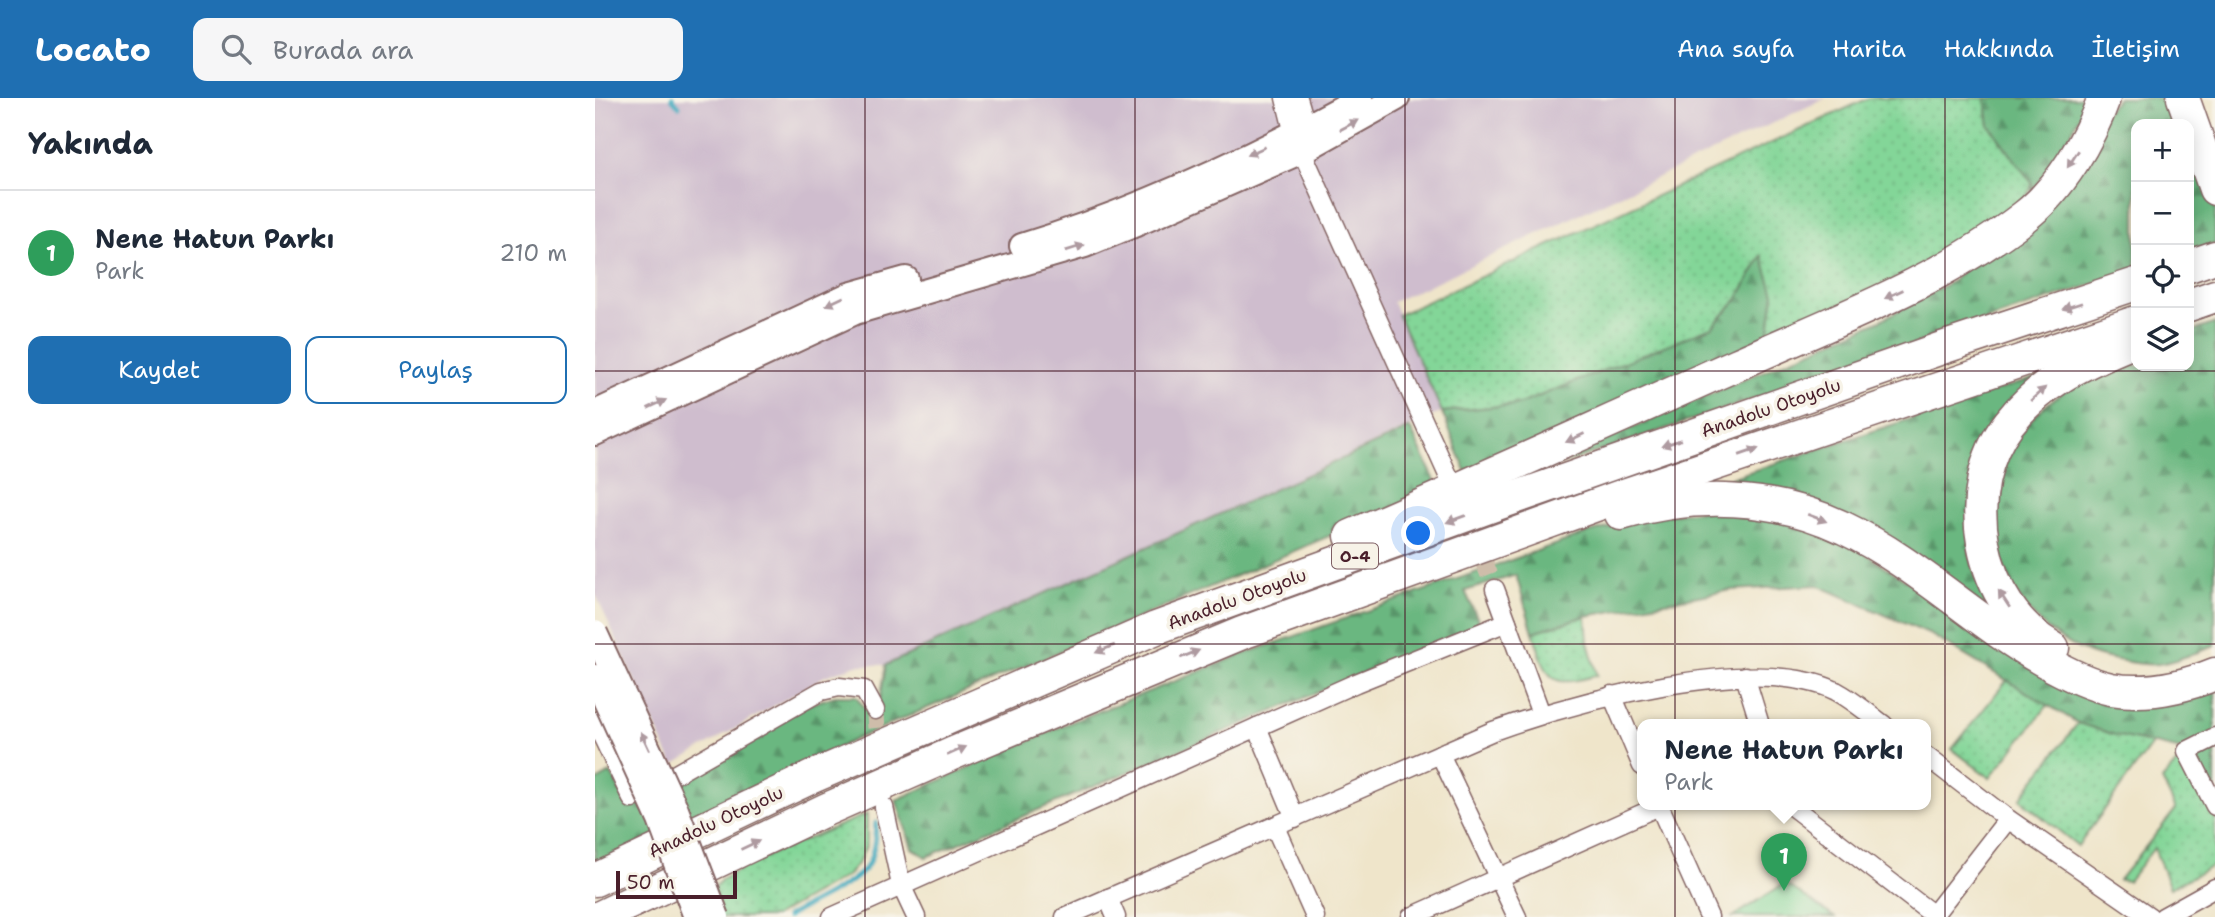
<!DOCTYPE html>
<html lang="tr">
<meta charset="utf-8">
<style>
:root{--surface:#fff;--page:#f6f6f7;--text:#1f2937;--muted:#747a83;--line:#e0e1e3;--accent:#1f6fb2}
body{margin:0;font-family:"Shantell Sans",sans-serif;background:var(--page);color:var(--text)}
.controls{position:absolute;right:21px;top:21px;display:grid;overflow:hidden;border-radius:14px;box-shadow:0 4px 18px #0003}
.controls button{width:63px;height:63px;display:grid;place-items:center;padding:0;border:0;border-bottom:2px solid var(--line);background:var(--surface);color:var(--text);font:35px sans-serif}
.scale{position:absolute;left:21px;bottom:18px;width:121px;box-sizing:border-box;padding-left:7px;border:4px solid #4a1f2b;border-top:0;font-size:19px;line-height:24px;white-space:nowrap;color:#4a1f2b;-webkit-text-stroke:5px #f7f3e8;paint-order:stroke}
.you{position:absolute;left:824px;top:436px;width:24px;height:24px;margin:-18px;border:5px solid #fff;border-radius:50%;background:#1a73e8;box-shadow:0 0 0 10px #1a73e833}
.badge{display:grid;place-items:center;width:46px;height:46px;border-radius:50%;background:var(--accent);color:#fff;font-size:23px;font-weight:700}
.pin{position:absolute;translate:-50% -58px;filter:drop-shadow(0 2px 4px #0008)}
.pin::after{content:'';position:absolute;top:37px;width:24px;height:21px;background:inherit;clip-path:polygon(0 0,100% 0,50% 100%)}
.popup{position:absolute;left:1042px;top:621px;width:294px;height:91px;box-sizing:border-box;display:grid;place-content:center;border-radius:14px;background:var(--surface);filter:drop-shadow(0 2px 5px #0005);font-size:23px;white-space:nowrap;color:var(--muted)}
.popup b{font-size:26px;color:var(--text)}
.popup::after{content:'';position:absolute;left:50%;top:100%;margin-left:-14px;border:14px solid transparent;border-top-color:var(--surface)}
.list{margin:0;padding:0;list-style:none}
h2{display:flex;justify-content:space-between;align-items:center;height:91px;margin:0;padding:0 28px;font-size:30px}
h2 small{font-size:23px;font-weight:400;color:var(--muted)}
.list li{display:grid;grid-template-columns:46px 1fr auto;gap:21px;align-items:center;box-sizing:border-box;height:126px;padding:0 28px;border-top:2px solid var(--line)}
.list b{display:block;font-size:26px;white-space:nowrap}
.list p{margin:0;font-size:23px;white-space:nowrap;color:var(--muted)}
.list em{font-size:23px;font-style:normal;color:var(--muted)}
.actions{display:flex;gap:14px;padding:21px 28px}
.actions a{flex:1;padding:16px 0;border:2px solid var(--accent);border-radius:14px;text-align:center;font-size:24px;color:var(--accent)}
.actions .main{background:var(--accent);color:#fff}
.icon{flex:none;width:38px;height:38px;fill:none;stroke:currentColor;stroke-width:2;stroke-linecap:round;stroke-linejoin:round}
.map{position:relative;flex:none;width:1620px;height:819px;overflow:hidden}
header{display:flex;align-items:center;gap:42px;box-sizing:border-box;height:98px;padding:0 35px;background:var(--accent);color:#fff}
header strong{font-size:33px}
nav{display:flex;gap:38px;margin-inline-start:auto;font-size:24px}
.search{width:490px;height:63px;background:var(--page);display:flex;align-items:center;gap:18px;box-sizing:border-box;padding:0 24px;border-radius:14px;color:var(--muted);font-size:26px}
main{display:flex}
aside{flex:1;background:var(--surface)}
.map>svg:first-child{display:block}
</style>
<header>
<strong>Locato</strong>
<div class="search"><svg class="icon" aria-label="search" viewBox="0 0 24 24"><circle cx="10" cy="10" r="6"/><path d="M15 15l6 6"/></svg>Burada ara</div>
<nav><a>Ana sayfa</a><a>Harita</a><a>Hakkında</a><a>İletişim</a></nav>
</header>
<main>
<aside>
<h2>Yakında<small></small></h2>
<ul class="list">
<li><span class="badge" style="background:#2e9e5b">1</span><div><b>Nene Hatun Parkı</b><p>Park</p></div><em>210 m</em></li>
</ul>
<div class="actions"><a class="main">Kaydet</a><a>Paylaş</a></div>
</aside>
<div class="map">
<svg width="1620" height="819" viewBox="0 0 1620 819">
<defs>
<pattern id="grass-dots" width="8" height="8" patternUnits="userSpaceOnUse" patternTransform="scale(1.75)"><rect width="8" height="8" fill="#83d698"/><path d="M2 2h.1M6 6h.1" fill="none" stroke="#73b783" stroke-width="1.8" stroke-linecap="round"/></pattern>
<pattern id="forest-firs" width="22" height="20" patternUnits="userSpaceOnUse" patternTransform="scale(1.75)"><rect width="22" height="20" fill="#6ab780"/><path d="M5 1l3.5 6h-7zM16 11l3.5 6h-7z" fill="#599469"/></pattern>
</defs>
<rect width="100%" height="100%" fill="#f7f3e8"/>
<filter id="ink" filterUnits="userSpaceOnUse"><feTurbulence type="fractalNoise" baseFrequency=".0143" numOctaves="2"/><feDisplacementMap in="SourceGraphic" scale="14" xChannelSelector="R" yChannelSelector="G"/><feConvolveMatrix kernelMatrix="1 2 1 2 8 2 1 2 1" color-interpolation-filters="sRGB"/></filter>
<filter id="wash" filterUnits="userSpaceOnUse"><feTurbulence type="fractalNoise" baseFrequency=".00686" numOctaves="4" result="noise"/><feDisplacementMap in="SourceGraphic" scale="28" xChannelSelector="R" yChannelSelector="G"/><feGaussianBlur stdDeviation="1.57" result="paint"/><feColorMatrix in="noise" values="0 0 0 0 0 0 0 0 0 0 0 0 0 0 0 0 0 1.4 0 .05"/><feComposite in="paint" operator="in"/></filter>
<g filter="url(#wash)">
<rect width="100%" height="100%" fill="#efe5ca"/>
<polygon fill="#cfbdce" points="0,0 1231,0 798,204 847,314 291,567 261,567 230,578 78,667 0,495"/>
<g fill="url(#grass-dots)" stroke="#667a62" stroke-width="2">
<path d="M1274 0H1390L1394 27 1437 85C1432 131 1219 217 1173 239L1179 196 1167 158 1142 202 1117 229 925 306 847 314 803 217Z"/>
<path d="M991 518 993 544 1002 577C951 593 953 579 938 534Z"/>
<polygon points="1412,582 1453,607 1395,680 1357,651"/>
<polygon points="1483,625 1557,646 1483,748 1425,701"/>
<polygon points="1592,653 1620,708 1620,767 1575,790 1559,750 1533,783 1524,782 1581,711 1567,682"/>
<polygon points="272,716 272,746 264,764 253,777 179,819 95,819 126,782 162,762"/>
</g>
<g fill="url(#forest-firs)" stroke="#5a6b56" stroke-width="2">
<polygon points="1390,0 1494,0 1465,57 1437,92 1437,85 1394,27"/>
<polygon points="1523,0 1581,0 1590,26 1541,26 1541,172 919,382 1286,222 1358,183"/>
<polygon points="1594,37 1620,112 1620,146 1594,154"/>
<polygon points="1167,158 1179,196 1173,239 872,376 847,314 925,306 1117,229 1142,202"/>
<path d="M1620 225V548C1602 554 1583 563 1564 566 1551 568 1535 564 1522 562 1411 544 1365 417 1431 328 1457 295 1503 271 1541 256V268H1594V235Z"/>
<polygon points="1455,275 1421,306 1374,454 1381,480 1408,525 1310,457 1102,391"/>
<polygon points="815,330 844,391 267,638 0,766 0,684 16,675 34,710 209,608 240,598 261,598 271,612 283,614 291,567"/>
<polygon points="1128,410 1233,431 1483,596 1620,589 1620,708 1591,653 1520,637 1483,625 1336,537 1222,487 1137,492 991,518 938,534 921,477 870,493 885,526 331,759 317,750 301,702 474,625 646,557 993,435 1054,419"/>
</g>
<polygon fill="#83d698" stroke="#667a62" stroke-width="2" points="1190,785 1239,819 1138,819"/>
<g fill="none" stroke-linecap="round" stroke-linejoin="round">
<g stroke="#40aabf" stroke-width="5">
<polyline points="77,0 84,8"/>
<path d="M192 819C213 806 259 787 272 768 280 755 280 739 281 725"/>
</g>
</g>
</g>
<g filter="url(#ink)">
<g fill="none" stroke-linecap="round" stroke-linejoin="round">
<g stroke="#cebdaa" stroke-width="18" stroke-dasharray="18 9" stroke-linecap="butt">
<polyline points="867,410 900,491"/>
<polyline points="280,612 287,692"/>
</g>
<g stroke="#846463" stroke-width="21">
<g id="street">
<polyline points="690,0 699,36 857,386"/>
<polyline points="703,0 714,38"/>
<polyline points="900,491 946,616"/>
<polyline points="1150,578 1165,627"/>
<polyline points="1017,597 1047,668"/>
<polyline points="0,623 37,701 226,593 244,589 269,592 280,612"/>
<polyline points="662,629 700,720"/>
<polyline points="1620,639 1592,653 1620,708"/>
<polyline points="845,656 922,819"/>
<polyline points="1331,658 1413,721 1555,819"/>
<polyline points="1064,707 1114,819"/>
<polyline points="1195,707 1341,819"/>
<polyline points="289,709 306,787 321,819"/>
<polyline points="680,729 720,819"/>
<polyline points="513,800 521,819"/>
<polyline points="237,819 761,585 912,524"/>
<path d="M470 819 898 633C980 604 1160 554 1241 593 1258 602 1274 616 1289 627"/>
<polyline points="816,819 1064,708"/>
<polyline points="1337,819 1413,721"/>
<polyline points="1568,819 1620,790"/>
</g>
</g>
<g stroke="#846463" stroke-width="28">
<g id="secondary">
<path d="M427 148C544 112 658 59 765 0"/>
<polyline points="0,315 254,197 311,181"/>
<polyline points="0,335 260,214 490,147 541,126 707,53 802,0"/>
</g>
</g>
<g stroke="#846463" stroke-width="35">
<g id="highway">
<polyline points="1588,0 1620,91"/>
<polyline points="1594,168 1620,159"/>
<polyline points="1594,207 1620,198"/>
<path d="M1026 416C1100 394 1179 397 1249 430 1321 464 1379 523 1448 562 1469 574 1492 586 1516 591 1551 597 1588 589 1620 576"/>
<path d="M756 438C886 382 1014 323 1143 266 1241 222 1345 184 1430 118 1466 90 1494 42 1509 0"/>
<path d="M1458 550C1383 508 1362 392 1414 325 1444 286 1485 266 1528 248"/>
<polyline points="0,782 217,679 561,530 902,406 1344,251 1541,186"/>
<polyline points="5,819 230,712 359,655 647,535 1023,399 1541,224"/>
</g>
</g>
<use href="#street" stroke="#fff" stroke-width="18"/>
<use href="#secondary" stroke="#fff" stroke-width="24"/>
<use href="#highway" stroke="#fff" stroke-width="32"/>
<g stroke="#846463" stroke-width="28" stroke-linecap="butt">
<g id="secondary-bridge">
<polyline points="0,535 80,709 122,819"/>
<polyline points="0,579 65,722 101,819"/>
</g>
</g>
<use href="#secondary-bridge" stroke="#fff" stroke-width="24"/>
</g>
<defs><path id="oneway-solid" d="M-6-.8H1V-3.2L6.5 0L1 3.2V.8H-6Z" transform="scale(1.75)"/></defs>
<g fill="#ae9aa0">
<use href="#oneway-solid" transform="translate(754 27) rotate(-29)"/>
<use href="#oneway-solid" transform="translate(661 53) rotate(156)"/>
<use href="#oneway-solid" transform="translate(1478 61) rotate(123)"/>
<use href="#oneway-solid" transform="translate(480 150) rotate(-17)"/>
<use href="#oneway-solid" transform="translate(1299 196) rotate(154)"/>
<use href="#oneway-solid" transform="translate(240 203) rotate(155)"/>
<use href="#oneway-solid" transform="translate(1477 208) rotate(162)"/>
<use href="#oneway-solid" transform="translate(1443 296) rotate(-42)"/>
<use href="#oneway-solid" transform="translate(62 306) rotate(-25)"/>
<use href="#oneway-solid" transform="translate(980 340) rotate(155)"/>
<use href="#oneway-solid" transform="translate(1076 345) rotate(161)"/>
<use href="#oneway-solid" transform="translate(1154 354) rotate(-19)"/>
<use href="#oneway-solid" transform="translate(1222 420) rotate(21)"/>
<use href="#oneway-solid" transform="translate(861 421) rotate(160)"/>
<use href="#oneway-solid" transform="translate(1409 501) rotate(-123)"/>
<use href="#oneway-solid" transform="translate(510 551) rotate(158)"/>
<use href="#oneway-solid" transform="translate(595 556) rotate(-22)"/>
<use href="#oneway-solid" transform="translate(50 643) rotate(-115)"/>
<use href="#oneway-solid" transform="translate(362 653) rotate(-24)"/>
<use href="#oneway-solid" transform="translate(155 747) rotate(-25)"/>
</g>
</g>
<path fill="none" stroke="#4a1f2b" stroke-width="2" stroke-opacity="0.55" d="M270 0V819M540 0V819M810 0V819M1080 0V819M1350 0V819M0 273H1620M0 546H1620"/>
<g text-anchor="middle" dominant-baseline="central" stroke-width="7" stroke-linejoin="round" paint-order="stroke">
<rect fill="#f7f3e8" stroke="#7e5f64" stroke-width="2" x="737" y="445.5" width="46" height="25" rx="5"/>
<g font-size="16" font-weight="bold" fill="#4a1f2b">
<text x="760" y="458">O-4</text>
</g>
<g font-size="18" fill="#4a1f2b" stroke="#f7f3e8">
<text transform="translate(1176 310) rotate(-19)">Anadolu Otoyolu</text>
<text transform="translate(642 501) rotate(-20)">Anadolu Otoyolu</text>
<text transform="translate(121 724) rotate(-25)">Anadolu Otoyolu</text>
</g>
</g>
</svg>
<div class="controls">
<button>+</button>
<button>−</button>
<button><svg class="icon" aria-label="locate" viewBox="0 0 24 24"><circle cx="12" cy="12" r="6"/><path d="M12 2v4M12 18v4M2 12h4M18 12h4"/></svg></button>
<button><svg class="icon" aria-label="layers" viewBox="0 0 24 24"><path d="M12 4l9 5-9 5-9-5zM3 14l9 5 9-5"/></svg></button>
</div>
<div class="scale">50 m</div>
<div class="you"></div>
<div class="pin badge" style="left:1189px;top:793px;background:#2e9e5b">1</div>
<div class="popup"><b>Nene Hatun Parkı</b>Park</div>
</div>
</main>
